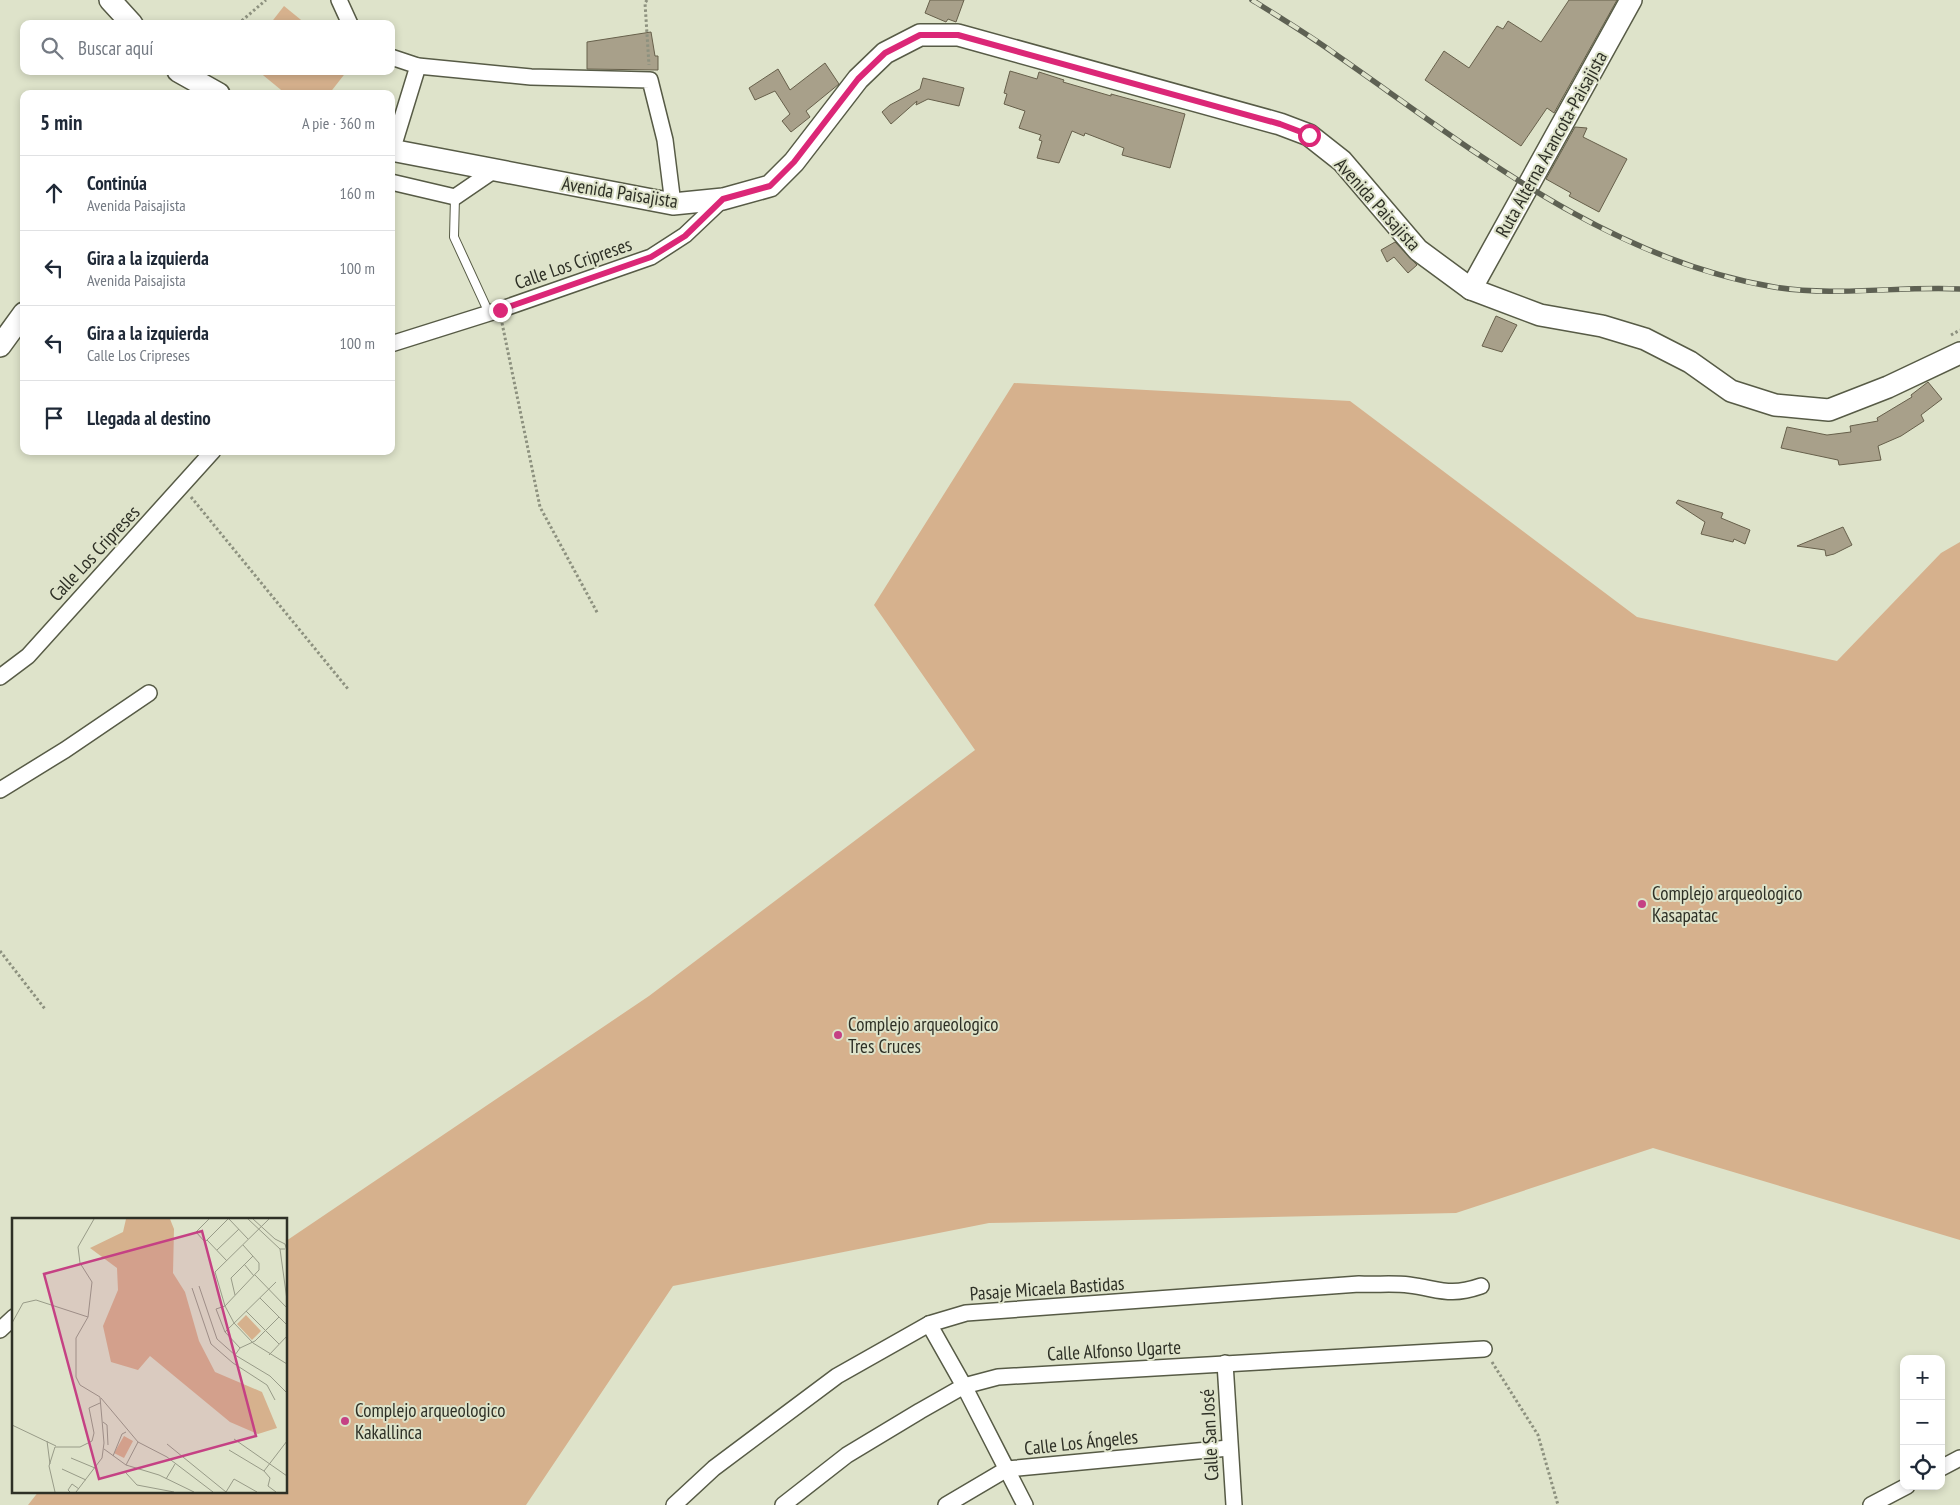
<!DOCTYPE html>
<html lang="es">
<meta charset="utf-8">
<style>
:root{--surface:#fff;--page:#f6f6f7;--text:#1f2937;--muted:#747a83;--line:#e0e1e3}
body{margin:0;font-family:"PT Sans Narrow",sans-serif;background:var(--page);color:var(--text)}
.controls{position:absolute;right:15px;bottom:15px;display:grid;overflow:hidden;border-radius:10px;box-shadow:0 2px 8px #0003}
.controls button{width:45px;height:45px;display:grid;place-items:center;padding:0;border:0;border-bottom:1px solid var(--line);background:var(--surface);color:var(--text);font:25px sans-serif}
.stop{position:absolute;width:15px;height:15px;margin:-11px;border:4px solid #db2777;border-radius:50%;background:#fff}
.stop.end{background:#db2777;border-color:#fff;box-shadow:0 1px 5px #0008}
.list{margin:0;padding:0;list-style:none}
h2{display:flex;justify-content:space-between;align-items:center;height:65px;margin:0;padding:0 20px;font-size:21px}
h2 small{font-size:16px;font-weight:400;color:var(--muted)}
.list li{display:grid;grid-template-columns:32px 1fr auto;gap:15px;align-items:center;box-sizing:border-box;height:75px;padding:0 20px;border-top:1px solid var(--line)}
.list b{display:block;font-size:19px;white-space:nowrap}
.list p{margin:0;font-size:16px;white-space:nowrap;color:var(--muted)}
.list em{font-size:16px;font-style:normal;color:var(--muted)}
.icon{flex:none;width:28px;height:28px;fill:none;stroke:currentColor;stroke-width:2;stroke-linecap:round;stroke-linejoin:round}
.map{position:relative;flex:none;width:1960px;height:1505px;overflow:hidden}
.search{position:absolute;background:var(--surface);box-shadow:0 2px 8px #0003;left:20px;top:20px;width:375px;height:55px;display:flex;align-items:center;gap:12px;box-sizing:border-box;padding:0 18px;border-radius:10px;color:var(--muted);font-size:19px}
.panel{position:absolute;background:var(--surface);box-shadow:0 2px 8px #0003;left:20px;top:90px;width:375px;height:365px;border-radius:10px}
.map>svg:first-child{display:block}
</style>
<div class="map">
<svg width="1960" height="1505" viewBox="0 0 1960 1505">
<rect width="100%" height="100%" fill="#dee3ca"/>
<g fill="#d6b18d">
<polygon points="284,6 306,24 270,24"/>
<polygon points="258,71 347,71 329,94 286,94"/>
<polygon points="1014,383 1350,401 1637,617 1837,661 1941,553 1960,542 1960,1240 1653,1148 1456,1213 989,1223 673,1286 526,1505 28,1505 39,1491 286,1491 286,1241 649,996 975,750 874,605"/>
</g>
<g fill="#a8a08a" stroke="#67604b">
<polygon points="930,0 964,0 956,22 948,19 946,22 925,13"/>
<polygon points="1569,0 1617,0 1554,113 1547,108 1521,146 1425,80 1444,51 1469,68 1497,26 1503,29 1508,21 1541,42"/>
<polygon points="651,32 655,56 658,56 658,70 587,69 587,42"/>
<polygon points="825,63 839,84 806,111 810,117 791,132 782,121 790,114 775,91 755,100 749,88 778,69 790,90"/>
<polygon points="1010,71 1037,79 1039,72 1064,80 1063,82 1111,96 1111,94 1185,114 1170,168 1122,155 1124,148 1085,133 1084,136 1072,131 1059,163 1037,158 1042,141 1039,140 1041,135 1019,128 1025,111 1004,104 1007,94 1004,93"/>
<polygon points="923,78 964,88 959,106 928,99 916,105 917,101 891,124 882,112 890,105 920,89"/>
<polygon points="1575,127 1587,128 1583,137 1627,159 1599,212 1569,196 1571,193 1546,179"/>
<polygon points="1395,242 1417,265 1408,273 1394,257 1387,262 1381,250"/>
<polygon points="1496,316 1517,325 1502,352 1482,346"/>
<polygon points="1928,382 1942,399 1921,415 1924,421 1901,436 1878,446 1881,460 1839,465 1838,460 1781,448 1787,427 1827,435 1851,432 1850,426 1878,421 1877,418 1912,397 1911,395"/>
<polygon points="1678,500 1723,513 1721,518 1750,530 1745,544 1734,539 1733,542 1701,534 1705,522 1676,503"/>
<polygon points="1843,527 1852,545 1834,554 1826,556 1825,550 1797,546"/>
</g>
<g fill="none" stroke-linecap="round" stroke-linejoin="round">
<g stroke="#575b46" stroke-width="10">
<polyline id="lane" points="455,197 454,237 489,313"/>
</g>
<g stroke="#575b46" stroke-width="18">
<g id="street">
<polyline points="339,0 350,24"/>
<polyline points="391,57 418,66 531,77 650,80 665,140 673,204"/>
<polyline points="391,154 418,66"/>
<polyline points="391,182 455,197 496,169"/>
<polyline points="391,344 499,310 651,257 685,235 723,199"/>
<polyline points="0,677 28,656 213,451"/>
<polyline points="0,790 65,750 149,693"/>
<polyline points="929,1324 964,1386 1025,1505"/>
<polyline points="0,1330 14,1317"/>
<polyline points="1225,1363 1234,1505"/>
<polyline points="1941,1468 1960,1458"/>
<path d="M674 1505 714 1468 837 1376 929 1324 966 1313 1359 1284C1375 1285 1393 1283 1409 1285 1440 1289 1449 1297 1481 1286"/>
<polyline points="783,1505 847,1455 920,1411 964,1386 998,1377 1484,1349"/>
<polyline points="946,1505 1007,1469 1229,1448"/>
<polyline points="1871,1505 1907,1486"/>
</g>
</g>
<g stroke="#575b46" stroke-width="24">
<g id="secondary">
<polyline points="110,0 132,24"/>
<polyline points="178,71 219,94"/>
<polyline points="391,150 673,204 723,199 770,186 794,162 858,79 885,53 920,35 958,35 1280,124 1309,135 1342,161 1418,250 1471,289 1540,315 1602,326 1645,339 1690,362 1731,391 1775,405 1829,410 1888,387 1960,353"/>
<polyline points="1471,289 1631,0"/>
<polyline points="0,346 24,313"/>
</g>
</g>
<g stroke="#8d917f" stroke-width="3" stroke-dasharray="2.5 2.5" stroke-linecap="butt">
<polyline points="647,0 645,3 649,65"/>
<polyline points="238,24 266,0"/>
<polyline points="502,323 540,507 598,614"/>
<polyline points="1951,335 1960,330"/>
<polyline points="191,497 348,689"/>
<polyline points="0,951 45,1009"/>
<polyline points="1492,1362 1538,1435 1558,1505"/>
</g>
<use href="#lane" stroke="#fff" stroke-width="8"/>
<use href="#street" stroke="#fff" stroke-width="15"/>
<use href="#secondary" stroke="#fff" stroke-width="21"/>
<g stroke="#5e6153" stroke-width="5.5">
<path id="rail" d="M1252 0C1281 18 1311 36 1338 56 1473 150 1607 259 1774 287 1835 297 1899 286 1960 289"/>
</g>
<use href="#rail" stroke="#dee3ca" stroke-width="4" stroke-dasharray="11" stroke-linecap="butt"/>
</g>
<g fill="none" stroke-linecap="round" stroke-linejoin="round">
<polyline stroke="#db2777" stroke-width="6" points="500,310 651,257 685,236 723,199 770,186 794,162 858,79 885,53 920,35 958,35 1280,124 1309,135"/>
</g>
<g fill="#c54184" stroke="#dee3ca" stroke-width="2">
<circle cx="1642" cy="904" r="5"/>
<circle cx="838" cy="1035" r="5"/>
<circle cx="345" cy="1421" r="5"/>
</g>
<g text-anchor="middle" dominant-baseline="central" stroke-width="4" stroke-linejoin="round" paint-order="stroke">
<g font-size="19" fill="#2e3026" stroke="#dee3ca">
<text transform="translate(1551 144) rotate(-61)">Ruta Alterna Arancota-Paisajista</text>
<text transform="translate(620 192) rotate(9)">Avenida Paisajista</text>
<text transform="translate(1378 204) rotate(48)">Avenida Paisajista</text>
<text transform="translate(573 263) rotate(-19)">Calle Los Cripreses</text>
<text transform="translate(94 553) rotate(-47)">Calle Los Cripreses</text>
<text transform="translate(1047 1288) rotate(-4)">Pasaje Micaela Bastidas</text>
<text transform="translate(1114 1350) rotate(-3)">Calle Alfonso Ugarte</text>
<text transform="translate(1209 1435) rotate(-93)">Calle San José</text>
<text transform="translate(1081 1442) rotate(-6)">Calle Los Ángeles</text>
</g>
<g font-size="19" fill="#2e3026" stroke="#dee3ca" text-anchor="start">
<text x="1652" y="893">Complejo arqueologico<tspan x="1652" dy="22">Kasapatac</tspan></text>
<text x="848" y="1024">Complejo arqueologico<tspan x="848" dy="22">Tres Cruces</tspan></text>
<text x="355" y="1410">Complejo arqueologico<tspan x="355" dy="22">Kakallinca</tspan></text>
</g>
</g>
<g transform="translate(12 1218)">
<rect width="275" height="275" fill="#dee3ca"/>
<path d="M114 1H158L162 11 161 55 173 74 187 123 203 154 250 174 265 210 246 216 218 204 138 138 126 152 99 144 91 108 106 72 105 50 78 30 111 14ZM234 97 249 113 240 122 225 106ZM112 218 121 223 112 240 102 235Z" fill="#d6b18d"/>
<path fill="none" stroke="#989b88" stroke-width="1" d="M197 1 184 14 193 24 216 1M217 1 236 21M236 1 268 31H273M241 1 263 21 273 26 275 33M257 1 203 54 213 88 222 105 241 125 275 146M195 22 215 43M268 31 275 82M205 32 227 11M232 46 242 58M243 57 275 90M187 68 205 121 223 137 258 158 275 175M180 70 199 126 221 145 255 167 263 182M223 77 219 60 241 38M248 80 275 107M234 93 267 126M0 105 11 85 24 82 76 99M213 114 264 64M228 130 213 114 204 91 213 88 247 52V45L231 27M223 137 228 130 243 123 267 99M257 137 275 118M89 180 126 224 155 239 201 274M91 204 95 207 96 227M0 207 44 228M222 221 275 258M35 223 38 246M155 226 214 274 222 261 245 274M92 231 114 247 147 257 182 274M217 232 252 253 258 260 256 268 264 274M101 238 110 216 114 214M59 240 83 250M114 247 126 224M50 251 74 262M252 253 275 223M114 255 125 267 162 274M154 261 163 246M43 274 37 248 43 229H68L80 223 82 215 77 190 88 185M58 274 56 272 60 266 67 271M64 274 90 240 92 225 88 179 68 167 64 159V120L76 99 80 64 68 45 66 29 82 1"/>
<path fill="#c54184" fill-opacity="0.15" stroke="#c54184" stroke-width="2.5" d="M190 13 244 218 87 261 32 56Z"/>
<rect width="275" height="275" fill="none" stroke="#2e3026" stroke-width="2.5"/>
</g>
</svg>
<div class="controls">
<button>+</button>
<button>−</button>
<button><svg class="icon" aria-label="locate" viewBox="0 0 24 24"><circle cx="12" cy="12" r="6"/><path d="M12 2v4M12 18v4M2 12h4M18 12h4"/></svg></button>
</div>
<div class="stop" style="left:1309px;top:135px"></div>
<div class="stop end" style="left:500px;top:310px"></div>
<div class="search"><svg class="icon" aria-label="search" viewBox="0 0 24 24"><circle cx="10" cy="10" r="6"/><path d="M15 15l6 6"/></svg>Buscar aquí</div>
<section class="panel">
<h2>5 min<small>A pie · 360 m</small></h2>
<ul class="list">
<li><svg class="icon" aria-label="ahead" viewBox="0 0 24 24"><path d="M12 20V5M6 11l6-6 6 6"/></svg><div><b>Continúa</b><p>Avenida Paisajista</p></div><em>160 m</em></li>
<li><svg class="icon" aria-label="left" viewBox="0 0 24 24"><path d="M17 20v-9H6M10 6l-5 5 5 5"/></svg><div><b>Gira a la izquierda</b><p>Avenida Paisajista</p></div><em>100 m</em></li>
<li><svg class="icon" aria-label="left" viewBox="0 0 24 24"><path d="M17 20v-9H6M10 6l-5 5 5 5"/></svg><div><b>Gira a la izquierda</b><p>Calle Los Cripreses</p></div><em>100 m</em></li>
<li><svg class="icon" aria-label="arrive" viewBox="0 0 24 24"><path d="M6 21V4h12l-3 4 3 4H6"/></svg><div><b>Llegada al destino</b></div></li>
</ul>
</section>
</div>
